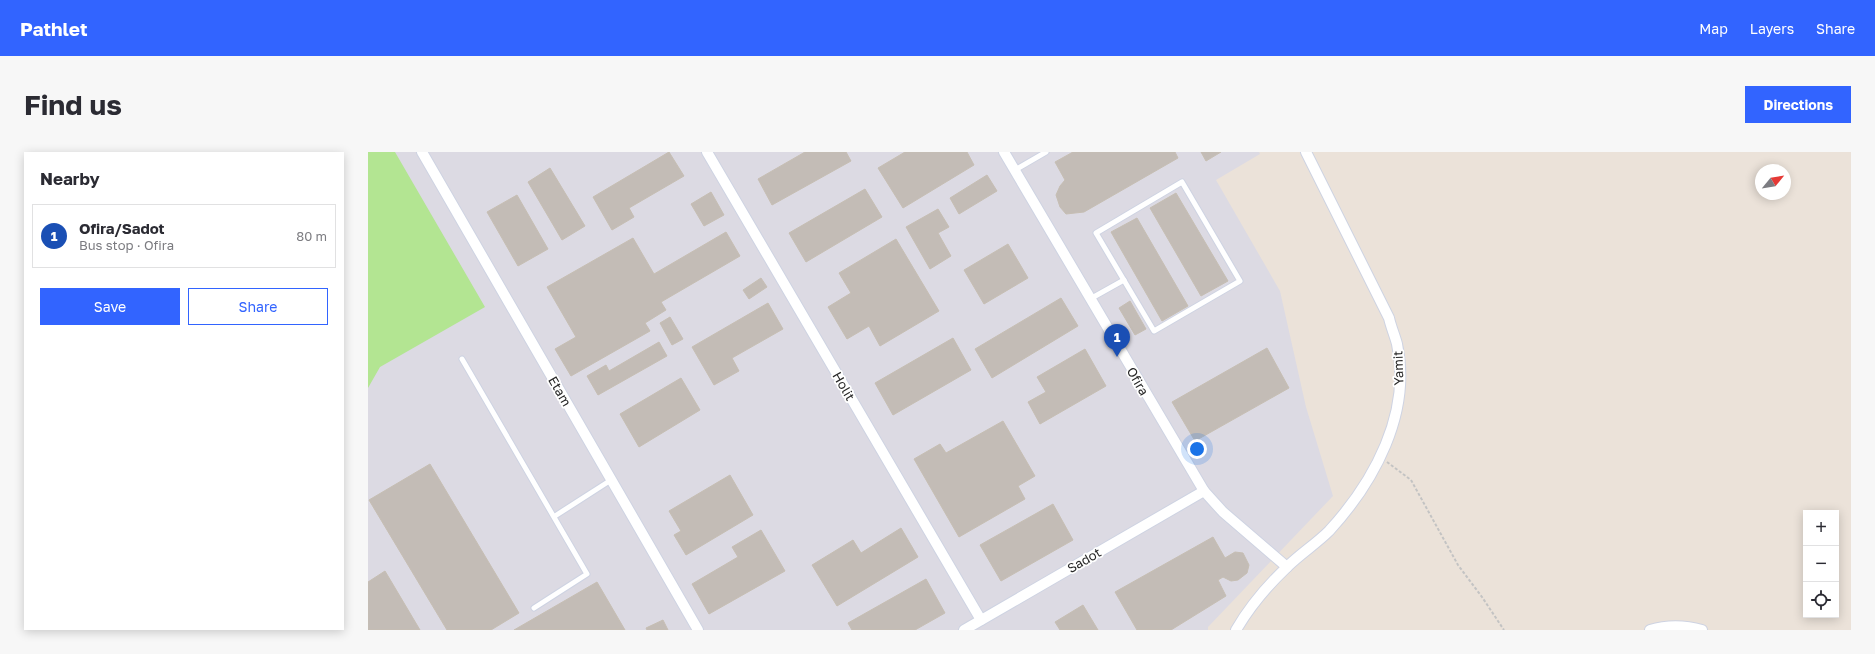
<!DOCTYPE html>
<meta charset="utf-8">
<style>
:root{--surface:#fff;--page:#f7f7f7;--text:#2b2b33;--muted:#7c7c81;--line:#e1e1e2;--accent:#3264ff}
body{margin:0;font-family:"Golos Text",sans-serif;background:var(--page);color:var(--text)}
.controls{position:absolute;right:12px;bottom:12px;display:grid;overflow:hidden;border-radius:0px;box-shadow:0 2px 10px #0003}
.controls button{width:36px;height:36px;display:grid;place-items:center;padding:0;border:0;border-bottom:1px solid var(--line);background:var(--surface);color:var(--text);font:20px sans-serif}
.compass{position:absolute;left:1387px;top:12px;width:36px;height:36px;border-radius:50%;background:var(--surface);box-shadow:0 2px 10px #0003;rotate:60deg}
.you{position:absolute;left:829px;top:297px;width:14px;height:14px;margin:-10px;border:3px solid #fff;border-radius:50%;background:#1a73e8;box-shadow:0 0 0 6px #1a73e833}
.badge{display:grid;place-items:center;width:26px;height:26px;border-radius:50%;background:var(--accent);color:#fff;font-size:13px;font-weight:700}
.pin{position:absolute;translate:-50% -33px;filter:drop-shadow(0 1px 2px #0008)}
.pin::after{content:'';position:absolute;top:21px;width:14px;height:12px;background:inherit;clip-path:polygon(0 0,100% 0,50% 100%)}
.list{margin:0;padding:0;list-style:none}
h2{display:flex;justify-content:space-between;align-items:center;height:52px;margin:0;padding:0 16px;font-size:17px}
h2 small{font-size:13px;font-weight:400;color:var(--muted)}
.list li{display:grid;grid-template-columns:26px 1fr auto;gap:12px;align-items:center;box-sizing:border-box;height:64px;margin:0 8px 8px;padding:0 8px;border:1px solid var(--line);border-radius:0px}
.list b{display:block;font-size:15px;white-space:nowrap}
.list p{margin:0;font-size:13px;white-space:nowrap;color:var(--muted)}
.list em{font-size:13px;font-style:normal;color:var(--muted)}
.actions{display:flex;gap:8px;padding:12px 16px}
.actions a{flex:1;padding:9px 0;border:1px solid var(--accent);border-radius:0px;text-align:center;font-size:14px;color:var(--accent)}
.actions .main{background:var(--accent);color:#fff}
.icon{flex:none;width:22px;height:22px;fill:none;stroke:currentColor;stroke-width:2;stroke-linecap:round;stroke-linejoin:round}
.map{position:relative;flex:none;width:1483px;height:478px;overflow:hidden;border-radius:0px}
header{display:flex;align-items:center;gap:24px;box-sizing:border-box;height:56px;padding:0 20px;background:var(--accent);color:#fff}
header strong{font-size:19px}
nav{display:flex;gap:22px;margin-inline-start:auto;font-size:14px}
.intro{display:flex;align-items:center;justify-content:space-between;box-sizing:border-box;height:96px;padding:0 24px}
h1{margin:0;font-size:28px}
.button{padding:10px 18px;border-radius:0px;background:var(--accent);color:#fff;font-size:14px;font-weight:700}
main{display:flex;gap:24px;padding:0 24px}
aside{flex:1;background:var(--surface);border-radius:0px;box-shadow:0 2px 10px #0003}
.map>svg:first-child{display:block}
</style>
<header>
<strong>Pathlet</strong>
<nav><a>Map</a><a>Layers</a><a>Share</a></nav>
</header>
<div class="intro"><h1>Find us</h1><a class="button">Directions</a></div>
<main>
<aside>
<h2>Nearby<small></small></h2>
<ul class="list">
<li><span class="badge" style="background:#1a4fb4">1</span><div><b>Ofira/Sadot</b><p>Bus stop · Ofira</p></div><em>80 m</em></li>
</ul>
<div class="actions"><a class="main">Save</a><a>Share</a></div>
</aside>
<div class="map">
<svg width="1483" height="478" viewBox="0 0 1483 478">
<rect width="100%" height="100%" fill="#ebe2d9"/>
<polygon fill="#dcdae3" points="0,0 891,0 892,2 848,28 912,139 938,255 965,344 840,475 840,478 0,478"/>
<polygon fill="#b3e592" points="0,0 27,0 117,155 12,215 0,236"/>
<g fill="#c3bcb6" stroke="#c6beb3">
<polygon points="301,0 316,24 261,56 266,65 244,78 225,45"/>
<polygon points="437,0 478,0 483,9 404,53 390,27"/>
<polygon points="537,0 599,0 606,13 535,56 510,16"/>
<polygon points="705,0 807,0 810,6 716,60 698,62 692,55 688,43 692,34 697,28 687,10"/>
<polygon points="833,0 853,0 838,9"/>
<polygon points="182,16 217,74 194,88 160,30"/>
<polygon points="619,23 629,39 591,62 582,46"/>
<polygon points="497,37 514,65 438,110 421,81"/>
<polygon points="343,40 356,63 336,74 323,52"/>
<polygon points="808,41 860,129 833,144 782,56"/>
<polygon points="149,43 180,97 150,114 119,60"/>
<polygon points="570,57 581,75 570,81 583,104 562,117 538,75"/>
<polygon points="769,66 820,154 794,169 743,80"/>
<polygon points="358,80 372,104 293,150 298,158 277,171 282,179 203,224 187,197 208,185 179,135 265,86 286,122"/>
<polygon points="528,87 571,159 512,194 501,174 479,187 460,155 483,141 471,121"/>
<polygon points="640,92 660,126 616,152 596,118"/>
<polygon points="393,126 399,135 381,147 375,138"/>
<polygon points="693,146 710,174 624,226 607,197"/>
<polygon points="762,149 778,177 767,183 751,156"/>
<polygon points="400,151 415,177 364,206 371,219 346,233 324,195"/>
<polygon points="302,165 315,187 304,193 292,171"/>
<polygon points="585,186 603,218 525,263 507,231"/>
<polygon points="291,190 299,204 230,243 219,224 238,213 241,219"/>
<polygon points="899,196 921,236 827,289 804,250"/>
<polygon points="717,197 738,234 672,272 660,250 678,240 669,225"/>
<polygon points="313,226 332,258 271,295 252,262"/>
<polygon points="635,269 667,324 650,334 657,347 591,385 546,307 572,292 578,301"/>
<polygon points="62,312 151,461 123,478 79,478 1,348"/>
<polygon points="362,323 385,363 318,403 306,383 313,379 301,359"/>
<polygon points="685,352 705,388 633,429 612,393"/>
<polygon points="533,376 550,405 469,454 444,413 485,388 493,401"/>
<polygon points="393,378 417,419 341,462 324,432 370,405 364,395"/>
<polygon points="845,385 857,406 867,400 875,401 881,413 879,421 870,428 863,429 855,425 850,428 858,444 803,478 769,478 747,440"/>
<polygon points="17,419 52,478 0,478 0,430"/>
<polygon points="558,427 577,461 547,478 484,478 480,471"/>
<polygon points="229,430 257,478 146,478"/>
<polygon points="715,453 730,478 692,478 687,470"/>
<polygon points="295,468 300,478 279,478 278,476"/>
</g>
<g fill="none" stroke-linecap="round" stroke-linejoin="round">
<g stroke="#ced3e2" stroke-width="7">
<g id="service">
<polyline points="647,18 678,0"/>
<polygon points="814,30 872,129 786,179 728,81"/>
<polyline points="722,147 756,128"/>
<polyline points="94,207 219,422 166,456"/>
<polyline points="187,364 243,328"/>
</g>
</g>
<g stroke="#ced3e2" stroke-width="12">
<g id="minor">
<polyline points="54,0 330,478"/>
<polyline points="339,0 613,468"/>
<polyline points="636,0 836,339 855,360 919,415"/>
<polyline points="596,478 836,339"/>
<path d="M868 478C882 454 899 434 919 415 932 402 948 392 961 379 1006 330 1044 261 1029 192 1027 184 1023 175 1021 166L938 0"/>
<path d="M1282 478C1299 473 1316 473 1334 478"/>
</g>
</g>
<polyline stroke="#c3c3c3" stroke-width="2" stroke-dasharray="3 2" stroke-linecap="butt" points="1019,310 1043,328 1090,413 1114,445 1136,478"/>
<use href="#service" stroke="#fff" stroke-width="5"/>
<use href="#minor" stroke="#fff" stroke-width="10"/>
</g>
<g text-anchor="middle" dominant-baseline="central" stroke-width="3.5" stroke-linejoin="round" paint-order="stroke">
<g font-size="13" fill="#282828" stroke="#fff">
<text transform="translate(1030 216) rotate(-92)">Yamit</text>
<text transform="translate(770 229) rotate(60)">Ofira</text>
<text transform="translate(476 234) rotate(60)">Holit</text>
<text transform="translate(192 239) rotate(60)">Etam</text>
<text transform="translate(716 408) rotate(-30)">Sadot</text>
</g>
</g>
</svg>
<div class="controls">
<button>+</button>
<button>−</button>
<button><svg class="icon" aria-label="locate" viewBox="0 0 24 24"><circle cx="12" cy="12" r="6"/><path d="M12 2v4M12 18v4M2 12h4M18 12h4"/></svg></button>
</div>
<svg class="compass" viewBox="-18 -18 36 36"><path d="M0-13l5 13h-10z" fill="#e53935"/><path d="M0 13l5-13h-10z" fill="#7c7c81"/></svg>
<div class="you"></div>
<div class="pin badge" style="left:749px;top:205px;background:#1a4fb4">1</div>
</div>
</main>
